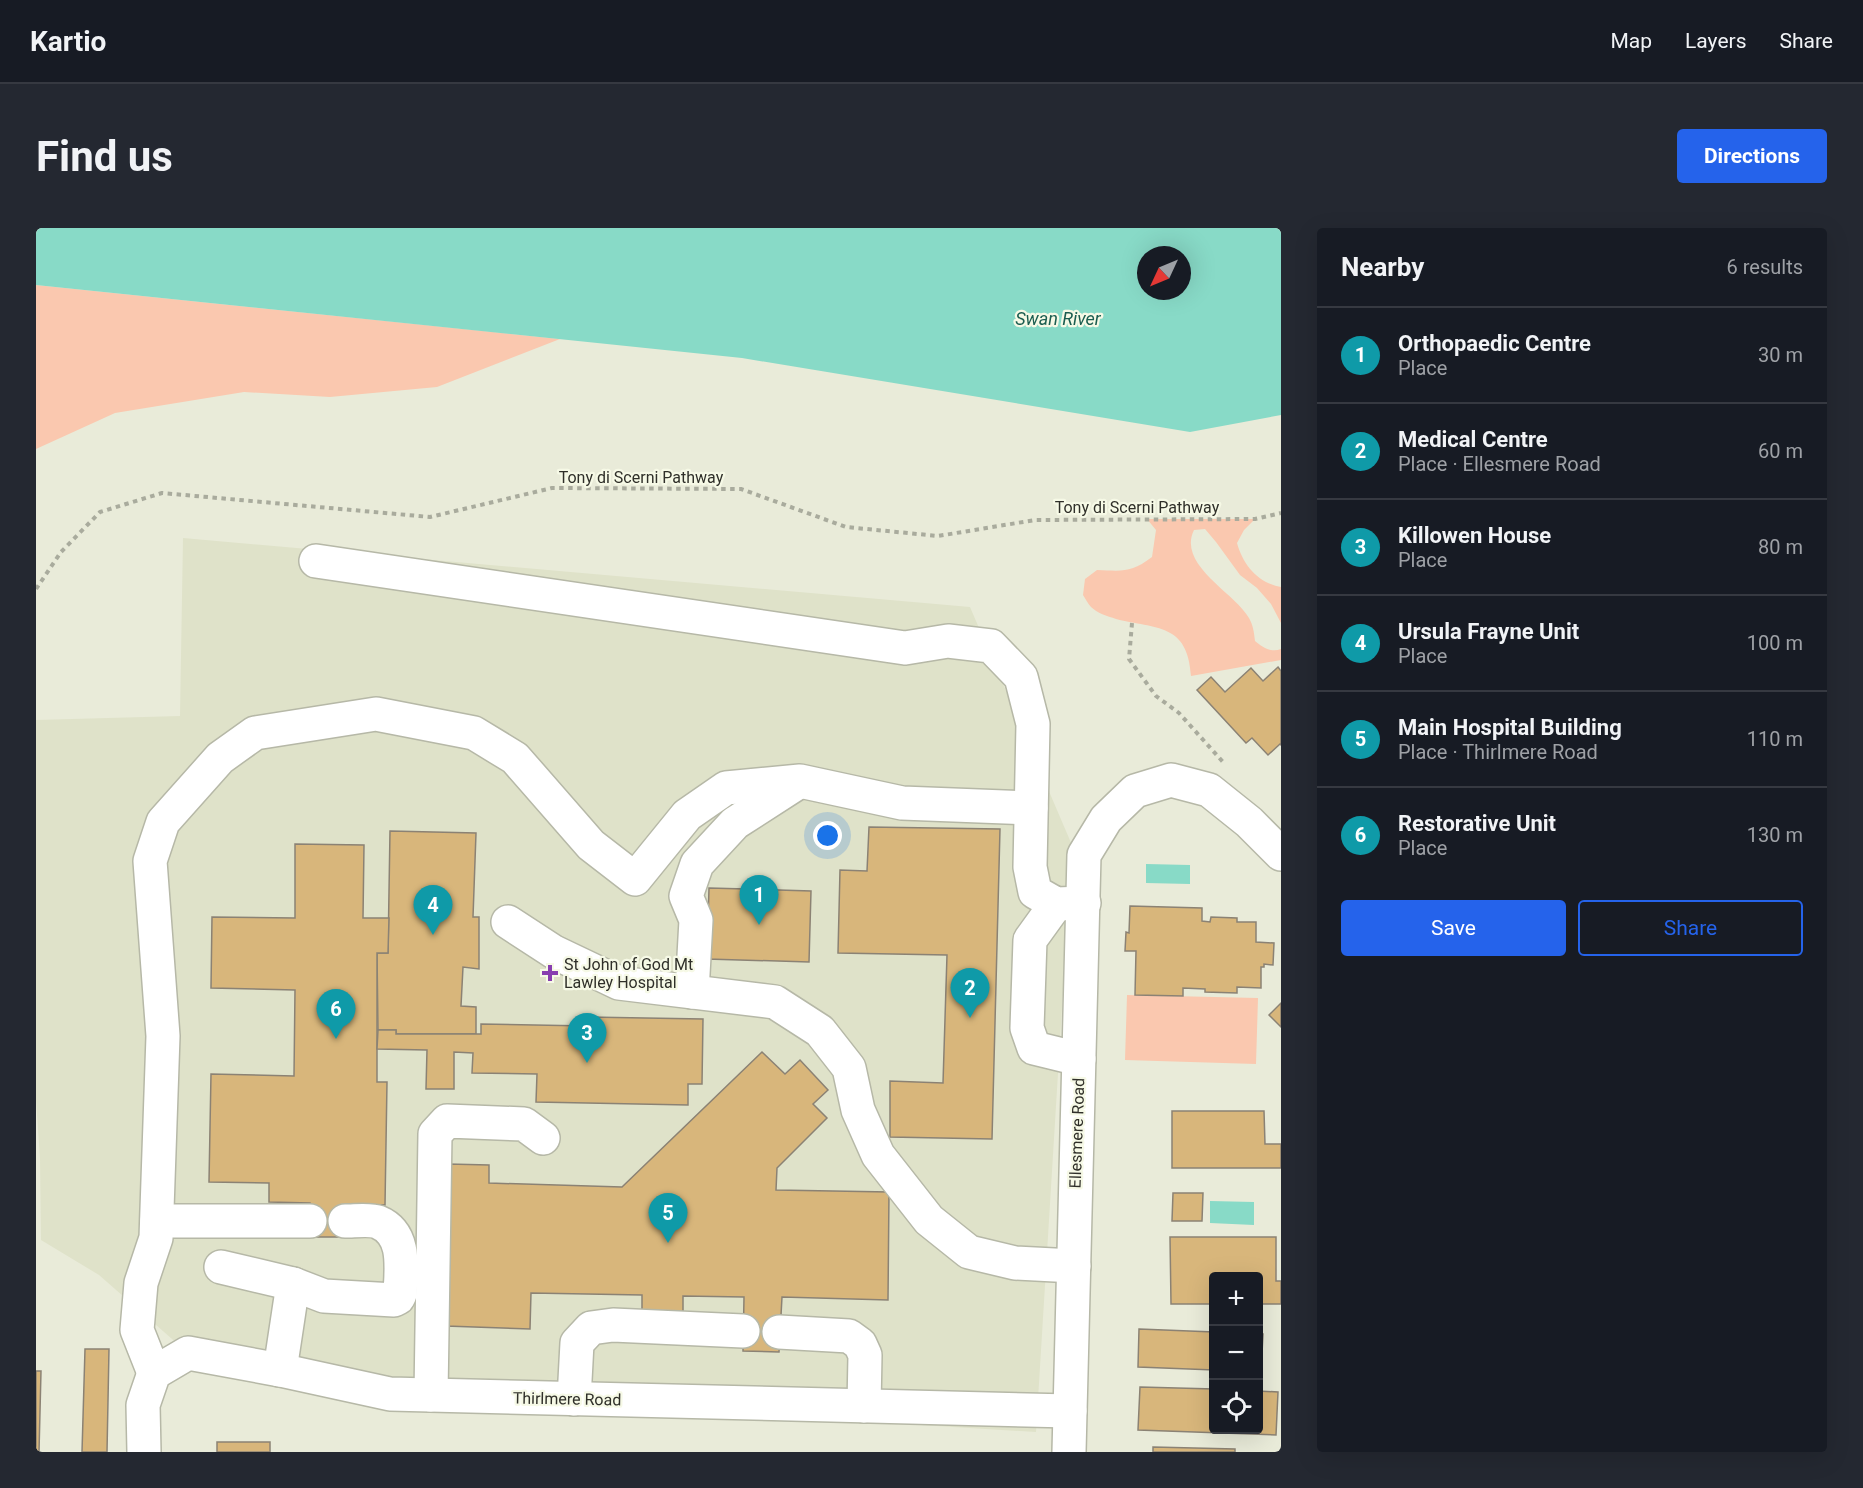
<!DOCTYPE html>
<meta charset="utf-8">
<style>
:root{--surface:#171b24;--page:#242831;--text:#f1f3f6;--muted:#9ea1a6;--line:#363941;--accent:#2563eb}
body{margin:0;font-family:Roboto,sans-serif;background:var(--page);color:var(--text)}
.controls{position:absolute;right:18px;bottom:18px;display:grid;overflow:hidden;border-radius:6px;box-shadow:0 6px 24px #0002}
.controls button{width:54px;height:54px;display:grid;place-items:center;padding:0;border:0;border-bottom:2px solid var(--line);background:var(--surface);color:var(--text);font:30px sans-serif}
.compass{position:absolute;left:1101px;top:18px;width:54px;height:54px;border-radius:50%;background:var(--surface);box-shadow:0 6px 24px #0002;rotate:226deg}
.you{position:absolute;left:792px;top:608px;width:21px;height:21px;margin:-15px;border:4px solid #fff;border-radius:50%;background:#1a73e8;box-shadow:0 0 0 9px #1a73e833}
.badge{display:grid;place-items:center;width:39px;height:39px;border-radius:50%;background:var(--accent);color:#fff;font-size:20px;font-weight:700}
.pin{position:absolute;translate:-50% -50px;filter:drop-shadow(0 2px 3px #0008)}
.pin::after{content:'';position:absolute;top:32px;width:21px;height:18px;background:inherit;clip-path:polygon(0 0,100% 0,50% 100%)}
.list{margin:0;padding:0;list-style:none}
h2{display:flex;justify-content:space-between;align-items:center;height:78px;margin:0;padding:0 24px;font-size:26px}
h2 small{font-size:20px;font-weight:400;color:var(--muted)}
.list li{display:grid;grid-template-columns:39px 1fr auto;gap:18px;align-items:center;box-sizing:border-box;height:96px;padding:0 24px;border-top:2px solid var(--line)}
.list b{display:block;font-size:22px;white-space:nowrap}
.list p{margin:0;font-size:20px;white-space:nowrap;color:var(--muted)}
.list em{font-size:20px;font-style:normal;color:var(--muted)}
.actions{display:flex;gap:12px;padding:18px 24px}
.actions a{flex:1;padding:14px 0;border:2px solid var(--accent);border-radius:6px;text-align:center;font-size:21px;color:var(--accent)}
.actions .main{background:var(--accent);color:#fff}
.icon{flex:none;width:33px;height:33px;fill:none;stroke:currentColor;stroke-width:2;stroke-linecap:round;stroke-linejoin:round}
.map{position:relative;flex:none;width:1245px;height:1224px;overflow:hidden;border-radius:6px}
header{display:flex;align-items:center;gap:36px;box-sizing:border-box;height:84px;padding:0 30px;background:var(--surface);border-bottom:2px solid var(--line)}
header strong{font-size:28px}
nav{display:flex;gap:33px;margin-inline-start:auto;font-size:21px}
.intro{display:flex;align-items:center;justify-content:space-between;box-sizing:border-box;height:144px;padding:0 36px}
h1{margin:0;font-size:42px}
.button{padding:15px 27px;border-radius:6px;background:var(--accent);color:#fff;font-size:21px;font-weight:700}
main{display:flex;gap:36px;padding:0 36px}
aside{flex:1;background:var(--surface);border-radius:6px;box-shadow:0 6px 24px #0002}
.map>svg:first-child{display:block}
</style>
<header>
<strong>Kartio</strong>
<nav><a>Map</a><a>Layers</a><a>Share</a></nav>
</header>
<div class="intro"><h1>Find us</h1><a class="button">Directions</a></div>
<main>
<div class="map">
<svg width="1245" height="1224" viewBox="0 0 1245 1224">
<rect width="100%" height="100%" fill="#e9ebd9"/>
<polygon fill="#dfe2c9" points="147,310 934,379 1036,617 1000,1204 395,1167 152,1125 63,1047 5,1012 4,930 0,872 0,492 144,488"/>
<g fill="#fac8af">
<polygon points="0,57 524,111 401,159 294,169 208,164 79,185 0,221"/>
<path d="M1111 291H1219L1208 302 1201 315C1207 337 1222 355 1245 359V395L1235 376 1221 360 1204 347 1180 314 1169 301 1158 302C1141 337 1198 364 1213 390 1217 397 1218 404 1219 413 1226 419 1235 425 1245 421V432L1155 448C1152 395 1120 401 1080 391 1071 388 1061 385 1055 379 1052 376 1049 370 1047 367L1049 351 1061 342C1087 343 1095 345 1116 329L1120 302Z"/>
<polygon points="1091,767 1222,770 1220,836 1089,832"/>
</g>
<g fill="#88dac7" fill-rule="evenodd">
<path d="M0 0H1245V187L1154 204 706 130 0 57ZM1110 27H1146V63H1110Z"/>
<polygon points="1110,636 1154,637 1154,656 1110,655"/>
<polygon points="1174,973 1218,974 1218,997 1174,995"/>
</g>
<g fill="#d8b67b" stroke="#8b8274" stroke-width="1.5">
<polygon points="1242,439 1245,443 1245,517 1244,516 1232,527 1216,510 1210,515 1161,462 1175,449 1189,464 1215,440 1227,453"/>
<polygon points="833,599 964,601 956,911 854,909 854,853 907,855 911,727 802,725 804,642 831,643"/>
<polygon points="354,603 440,605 437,689 443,689 443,741 427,739 425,778 440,779 440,806 360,806 360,802 342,802 341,725 352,725"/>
<polygon points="259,616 328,617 327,690 353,690 352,725 341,725 341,854 351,854 349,977 310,976 309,1009 274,1009 274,975 233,974 233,955 173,954 175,846 258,848 259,762 175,760 176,689 259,690"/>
<polygon points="673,660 775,663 773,734 671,731"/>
<polygon points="1094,678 1166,680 1166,693 1174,694 1175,689 1201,690 1201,694 1220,694 1220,714 1238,715 1237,737 1228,736 1228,739 1225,739 1225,760 1201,759 1201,765 1169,764 1169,761 1147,760 1147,768 1099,767 1100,723 1089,723 1090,704 1093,705"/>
<polygon points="1245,775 1245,799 1233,787"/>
<polygon points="551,789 667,791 666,856 652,856 652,877 500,874 501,846 436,845 437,825 418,824 418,861 390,861 391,822 341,821 342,802 360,802 360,806 445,806 445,796 551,798"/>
<polygon points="726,824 749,846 764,832 792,862 777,876 791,890 741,940 740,962 853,964 852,1072 746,1069 743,1124 707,1123 708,1069 647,1068 647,1088 606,1088 606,1067 495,1065 494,1101 410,1098 412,936 453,937 453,955 586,959"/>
<polygon points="1136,883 1228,883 1229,916 1245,916 1245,940 1136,940"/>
<polygon points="1137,965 1167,965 1166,993 1136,993"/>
<polygon points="1134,1009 1240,1009 1240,1053 1245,1053 1245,1076 1222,1076 1222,1048 1178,1048 1178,1076 1135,1076"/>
<polygon points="1103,1101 1178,1104 1178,1142 1102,1139"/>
<polygon points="1222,1106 1227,1106 1225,1144 1222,1144"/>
<polygon points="49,1121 73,1121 71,1224 46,1224"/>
<polygon points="0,1143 5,1143 3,1224 0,1224"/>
<polygon points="1104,1159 1178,1161 1178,1202 1222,1202 1222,1163 1242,1164 1240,1207 1102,1202"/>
<rect x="181" y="1214" width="53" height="10"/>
<polygon points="1117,1219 1199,1221 1199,1224 1117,1224"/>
</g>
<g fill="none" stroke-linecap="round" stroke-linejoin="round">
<g stroke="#b6b8a7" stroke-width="36">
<g id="minor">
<polyline points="280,333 869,420 912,413 955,418 985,449 997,496 994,639 999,664 1020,676 1048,675"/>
<polyline points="1020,676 994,712 991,800 998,820 1043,831"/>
<polyline points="472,694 518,724 583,755 739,774 784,803 813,840 822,882 842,927 893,992 933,1024 979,1035 1038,1038"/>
<polyline points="656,764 660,692 650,668 661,636 699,595 758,557"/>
<polyline points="121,993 274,993"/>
<path d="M185 1039 257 1056 288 1068 358 1072 362 1070 364 1066C365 1041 371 1006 342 994 334 991 319 993 309 993"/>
<polyline points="743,1104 813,1108 824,1116 829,1127 828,1178"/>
<polyline points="244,1142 257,1056"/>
<polyline points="118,1145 101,1102 105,1055 120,1010 127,808 114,633 127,594 184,530 219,505 340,486 438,505 479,530 555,617 599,651 651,587 690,560 764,553 866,575 995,580"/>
<polyline points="395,1167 399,906 411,893 488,896 507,910"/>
<polyline points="538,1171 541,1115 555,1100 577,1097 707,1103"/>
<polyline points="108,1224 107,1177 118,1145 152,1125 244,1142 354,1166 1034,1183"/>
<polyline points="1033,1224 1048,627 1070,591 1099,563 1135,552 1173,562 1213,594 1245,626"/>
</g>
</g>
<g stroke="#a9ab9d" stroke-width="4" stroke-dasharray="4.5 4.5" stroke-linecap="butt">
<polyline points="0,361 25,324 64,284 126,265 394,289 516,260 705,261 810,299 902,308 999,292 1219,291 1245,285"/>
<polyline points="1096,395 1093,431 1120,468 1143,485 1187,534"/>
</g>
<use href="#minor" stroke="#fff" stroke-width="33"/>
</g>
<path fill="#883eb0" stroke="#f6f9e6" stroke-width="2" d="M511 736h6v6h6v6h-6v6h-6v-6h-6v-6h6z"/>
<g text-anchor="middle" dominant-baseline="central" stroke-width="4.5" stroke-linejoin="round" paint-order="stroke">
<g font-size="16" fill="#2f2f29" stroke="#f6f9e6">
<text x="605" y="249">Tony di Scerni Pathway</text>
<text x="1101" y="279">Tony di Scerni Pathway</text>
<text transform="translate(1041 905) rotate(-88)">Ellesmere Road</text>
<text transform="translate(531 1171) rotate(1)">Thirlmere Road</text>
</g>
<g font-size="16" fill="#2f2f29" stroke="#f6f9e6" text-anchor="start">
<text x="528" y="736">St John of God Mt<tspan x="528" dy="18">Lawley Hospital</tspan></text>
</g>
<g font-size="18" font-style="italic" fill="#1a5d50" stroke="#f6f9e6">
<text x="1022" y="90">Swan River</text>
</g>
</g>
</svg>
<div class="controls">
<button>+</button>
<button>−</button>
<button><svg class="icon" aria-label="locate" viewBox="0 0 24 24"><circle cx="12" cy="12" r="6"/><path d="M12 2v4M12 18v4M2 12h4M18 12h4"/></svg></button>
</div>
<svg class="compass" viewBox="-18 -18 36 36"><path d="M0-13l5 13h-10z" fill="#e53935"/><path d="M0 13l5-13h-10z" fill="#9ea1a6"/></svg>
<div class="you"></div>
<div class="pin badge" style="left:723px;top:697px;background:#0f9aa8">1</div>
<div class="pin badge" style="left:934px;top:790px;background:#0f9aa8">2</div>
<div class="pin badge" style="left:551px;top:835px;background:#0f9aa8">3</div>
<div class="pin badge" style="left:397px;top:707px;background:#0f9aa8">4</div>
<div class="pin badge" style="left:632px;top:1015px;background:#0f9aa8">5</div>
<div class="pin badge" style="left:300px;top:811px;background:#0f9aa8">6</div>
</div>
<aside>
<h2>Nearby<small>6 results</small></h2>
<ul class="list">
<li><span class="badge" style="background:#0f9aa8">1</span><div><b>Orthopaedic Centre</b><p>Place</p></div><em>30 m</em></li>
<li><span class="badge" style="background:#0f9aa8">2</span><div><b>Medical Centre</b><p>Place · Ellesmere Road</p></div><em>60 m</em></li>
<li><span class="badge" style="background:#0f9aa8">3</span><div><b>Killowen House</b><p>Place</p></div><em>80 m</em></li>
<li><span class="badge" style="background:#0f9aa8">4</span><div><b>Ursula Frayne Unit</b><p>Place</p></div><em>100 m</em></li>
<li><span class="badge" style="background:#0f9aa8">5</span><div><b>Main Hospital Building</b><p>Place · Thirlmere Road</p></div><em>110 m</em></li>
<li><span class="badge" style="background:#0f9aa8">6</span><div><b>Restorative Unit</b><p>Place</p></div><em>130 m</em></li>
</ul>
<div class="actions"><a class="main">Save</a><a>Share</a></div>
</aside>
</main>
